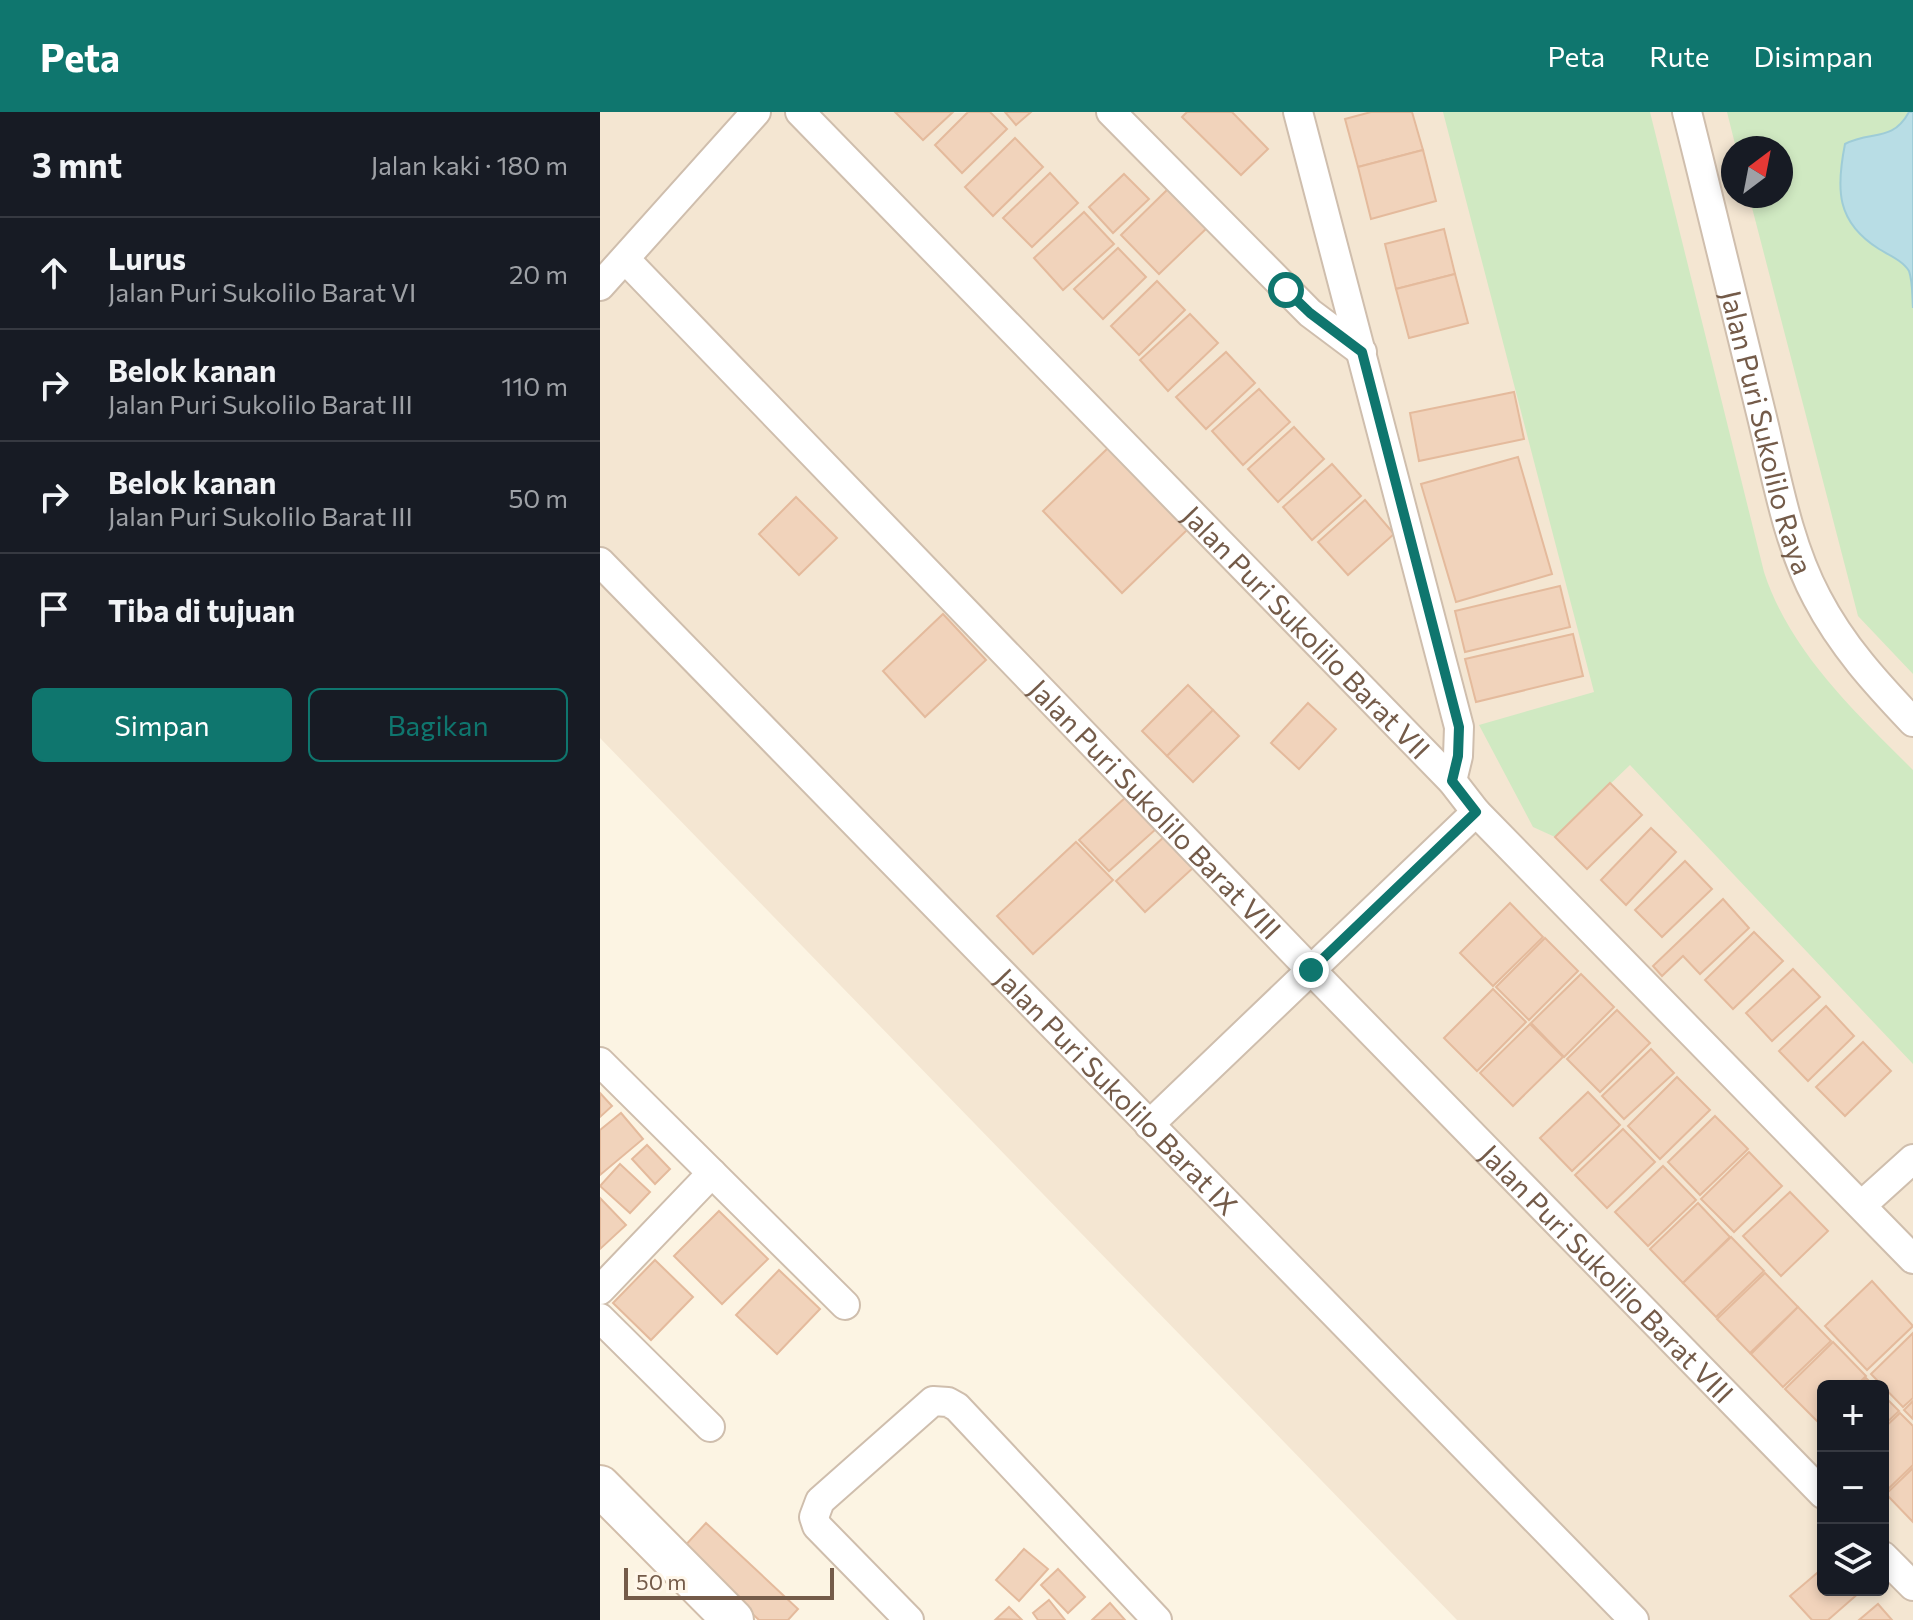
<!DOCTYPE html>
<html lang="id">
<meta charset="utf-8">
<style>
:root{--surface:#171b24;--page:#20242c;--text:#f1f3f6;--muted:#9ea1a6;--line:#363941;--accent:#0f766e}
body{margin:0;font-family:Commissioner,sans-serif;background:var(--page);color:var(--text)}
.controls{position:absolute;right:24px;bottom:24px;display:grid;overflow:hidden;border-radius:12px;box-shadow:0 4px 12px #0003}
.controls button{width:72px;height:72px;display:grid;place-items:center;padding:0;border:0;border-bottom:2px solid var(--line);background:var(--surface);color:var(--text);font:40px sans-serif}
.compass{position:absolute;left:1121px;top:24px;width:72px;height:72px;border-radius:50%;background:var(--surface);box-shadow:0 4px 12px #0003;rotate:32deg}
.scale{position:absolute;left:24px;bottom:20px;width:210px;box-sizing:border-box;padding-left:8px;border:4px solid #745b49;border-top:0;font-size:22px;line-height:28px;white-space:nowrap;color:#745b49;-webkit-text-stroke:6px #fff7ea;paint-order:stroke}
.stop{position:absolute;width:24px;height:24px;margin:-18px;border:6px solid #0f766e;border-radius:50%;background:#fff}
.stop.end{background:#0f766e;border-color:#fff;box-shadow:0 2px 8px #0008}
.list{margin:0;padding:0;list-style:none}
h2{display:flex;justify-content:space-between;align-items:center;height:104px;margin:0;padding:0 32px;font-size:34px}
h2 small{font-size:26px;font-weight:400;color:var(--muted)}
.list li{display:grid;grid-template-columns:52px 1fr auto;gap:24px;align-items:center;box-sizing:border-box;height:112px;padding:0 32px;border-top:2px solid var(--line)}
.list b{display:block;font-size:30px;white-space:nowrap}
.list p{margin:0;font-size:26px;white-space:nowrap;color:var(--muted)}
.list em{font-size:26px;font-style:normal;color:var(--muted)}
.actions{display:flex;gap:16px;padding:24px 32px}
.actions a{flex:1;padding:18px 0;border:2px solid var(--accent);border-radius:12px;text-align:center;font-size:28px;color:var(--accent)}
.actions .main{background:var(--accent);color:#fff}
.icon{flex:none;width:44px;height:44px;fill:none;stroke:currentColor;stroke-width:2;stroke-linecap:round;stroke-linejoin:round}
.map{position:relative;flex:none;width:1313px;height:1508px;overflow:hidden}
header{display:flex;align-items:center;gap:48px;box-sizing:border-box;height:112px;padding:0 40px;background:var(--accent);color:#fff}
header strong{font-size:38px}
nav{display:flex;gap:44px;margin-inline-start:auto;font-size:28px}
main{display:flex}
aside{flex:1;background:var(--surface)}
.map>svg:first-child{display:block}
</style>
<header>
<strong>Peta</strong>
<nav><a>Peta</a><a>Rute</a><a>Disimpan</a></nav>
</header>
<main>
<aside>
<h2>3 mnt<small>Jalan kaki · 180 m</small></h2>
<ul class="list">
<li><svg class="icon" aria-label="ahead" viewBox="0 0 24 24"><path d="M12 20V5M6 11l6-6 6 6"/></svg><div><b>Lurus</b><p>Jalan Puri Sukolilo Barat VI</p></div><em>20 m</em></li>
<li><svg class="icon" aria-label="right" viewBox="0 0 24 24"><path d="M7 20v-9h11M14 6l5 5-5 5"/></svg><div><b>Belok kanan</b><p>Jalan Puri Sukolilo Barat III</p></div><em>110 m</em></li>
<li><svg class="icon" aria-label="right" viewBox="0 0 24 24"><path d="M7 20v-9h11M14 6l5 5-5 5"/></svg><div><b>Belok kanan</b><p>Jalan Puri Sukolilo Barat III</p></div><em>50 m</em></li>
<li><svg class="icon" aria-label="arrive" viewBox="0 0 24 24"><path d="M6 21V4h12l-3 4 3 4H6"/></svg><div><b>Tiba di tujuan</b></div></li>
</ul>
<div class="actions"><a class="main">Simpan</a><a>Bagikan</a></div>
</aside>
<div class="map">
<svg width="1313" height="1508" viewBox="0 0 1313 1508">
<rect width="100%" height="100%" fill="#fcf4e3"/>
<path fill="#f4e6d2" fill-rule="evenodd" d="M0 0H1313V1508H857L0 626ZM1133 36H1181V84H1133ZM1223 1274H1283V1478H1223Z"/>
<g fill="#d0e9c2">
<path d="M843 0H1050L1164 460C1190 540 1255 600 1313 658V952L1030 653 955 725 933 715 879 613 994 580Z"/>
<polygon points="1127,0 1313,0 1313,562 1258,504 1149,84 1181,84 1181,36 1136,36"/>
</g>
<path fill="#b8dde5" stroke="#9eccd7" stroke-width="2" d="M1309 0H1313V196C1312 184 1313 171 1309 159 1303 149 1289 143 1279 137 1236 110 1236 77 1245 32 1271 18 1292 31 1309 0Z"/>
<g fill="#f1d3bb" stroke="#e4ba9c" stroke-width="2">
<polygon points="295,0 353,0 323,28"/>
<polygon points="368,0 390,0 407,17 362,61 335,33"/>
<polygon points="405,0 431,0 416,13"/>
<polygon points="587,0 632,0 668,37 641,63 582,5"/>
<polygon points="771,0 812,0 823,38 758,55 745,7"/>
<polygon points="415,26 443,55 393,104 365,75"/>
<polygon points="823,38 836,89 771,107 758,55"/>
<polygon points="450,61 478,91 432,135 403,106"/>
<polygon points="524,62 549,87 513,121 489,95"/>
<polygon points="569,76 608,115 559,162 521,123"/>
<polygon points="484,100 514,132 463,178 434,146"/>
<polygon points="844,117 855,162 796,177 785,132"/>
<polygon points="518,136 546,165 503,207 474,177"/>
<polygon points="855,162 868,211 809,226 796,177"/>
<polygon points="557,169 585,198 539,243 511,214"/>
<polygon points="590,202 618,231 568,279 540,248"/>
<polygon points="626,240 655,271 606,317 576,285"/>
<polygon points="659,277 690,310 643,353 612,319"/>
<polygon points="914,280 924,327 819,349 810,301"/>
<polygon points="694,315 724,347 678,390 648,357"/>
<polygon points="508,336 587,418 522,481 443,399"/>
<polygon points="918,345 952,462 856,490 821,372"/>
<polygon points="732,352 761,384 712,428 683,395"/>
<polygon points="196,385 237,426 199,463 159,422"/>
<polygon points="765,388 794,422 748,463 718,430"/>
<polygon points="960,474 970,515 865,540 855,499"/>
<polygon points="343,502 386,548 325,605 283,559"/>
<polygon points="973,522 983,564 876,590 865,547"/>
<polygon points="588,573 613,598 567,644 542,619"/>
<polygon points="708,591 736,617 699,657 671,631"/>
<polygon points="613,598 639,624 593,670 567,644"/>
<polygon points="1010,671 1042,703 987,757 955,725"/>
<polygon points="526,685 556,717 509,759 479,728"/>
<polygon points="1051,716 1076,740 1026,793 1001,768"/>
<polygon points="565,724 594,755 545,800 516,769"/>
<polygon points="476,730 513,768 433,842 397,804"/>
<polygon points="1085,749 1112,777 1062,825 1035,798"/>
<polygon points="1123,787 1149,816 1100,862 1083,844 1062,864 1053,854"/>
<polygon points="910,791 943,825 893,874 860,841"/>
<polygon points="1154,820 1183,849 1133,897 1105,868"/>
<polygon points="945,826 978,859 929,908 896,875"/>
<polygon points="1193,857 1220,885 1172,929 1146,901"/>
<polygon points="981,862 1014,895 964,945 931,911"/>
<polygon points="893,877 926,910 877,959 844,926"/>
<polygon points="1226,894 1254,924 1208,969 1179,939"/>
<polygon points="1017,898 1050,931 1000,980 967,947"/>
<polygon points="930,912 963,945 913,994 880,961"/>
<polygon points="1263,930 1291,959 1245,1004 1216,975"/>
<polygon points="1051,937 1074,961 1024,1007 1002,984"/>
<polygon points="1077,965 1110,998 1060,1047 1028,1014"/>
<polygon points="988,980 1020,1013 972,1059 940,1026"/>
<polygon points="0,981 12,994 0,1005"/>
<polygon points="21,1001 43,1027 0,1063 0,1018"/>
<polygon points="1115,1004 1148,1037 1100,1083 1068,1050"/>
<polygon points="1023,1017 1055,1050 1007,1096 975,1063"/>
<polygon points="47,1033 70,1057 55,1072 32,1047"/>
<polygon points="1149,1040 1182,1074 1134,1120 1101,1087"/>
<polygon points="20,1052 50,1080 30,1101 0,1074"/>
<polygon points="1063,1054 1096,1088 1048,1134 1015,1100"/>
<polygon points="1190,1080 1228,1119 1181,1164 1143,1124"/>
<polygon points="0,1086 26,1113 0,1137"/>
<polygon points="1098,1091 1130,1125 1083,1171 1050,1137"/>
<polygon points="119,1099 168,1147 122,1192 74,1144"/>
<polygon points="1131,1125 1164,1159 1116,1205 1083,1171"/>
<polygon points="55,1148 93,1185 51,1228 13,1191"/>
<polygon points="179,1158 220,1197 177,1242 136,1203"/>
<polygon points="1165,1161 1198,1195 1150,1241 1117,1207"/>
<polygon points="1272,1169 1313,1214 1267,1258 1225,1214"/>
<polygon points="1198,1195 1231,1229 1183,1275 1151,1242"/>
<polygon points="1313,1221 1313,1286 1303,1295 1271,1262"/>
<polygon points="1233,1230 1266,1264 1256,1274 1223,1274 1223,1305 1218,1310 1185,1277"/>
<polygon points="1266,1266 1274,1274 1258,1274"/>
<polygon points="1283,1283 1299,1299 1283,1314"/>
<polygon points="1313,1289 1313,1307 1304,1298"/>
<polygon points="1300,1301 1313,1314 1313,1353 1285,1380 1283,1317"/>
<polygon points="1313,1356 1313,1410 1286,1382"/>
<polygon points="106,1411 198,1497 188,1508 159,1508 82,1437"/>
<polygon points="424,1437 448,1457 419,1489 396,1468"/>
<polygon points="1223,1456 1223,1478 1258,1478 1260,1480 1228,1508 1212,1508 1190,1484"/>
<polygon points="458,1457 485,1485 468,1501 441,1473"/>
<polygon points="449,1488 465,1508 438,1508 433,1501"/>
<polygon points="510,1491 525,1508 492,1508"/>
<polygon points="1278,1492 1292,1508 1259,1508"/>
<polygon points="409,1495 422,1508 396,1507"/>
</g>
<g fill="none" stroke-linecap="round" stroke-linejoin="round">
<g stroke="#cfbead" stroke-width="32">
<g id="street">
<path id="s1" d="M200 0 852 669 876 700 1313 1147"/>
<polyline points="511,0 710,201 762,240"/>
<polyline points="698,0 859,615 858,644 852,669"/>
<path id="s2" d="M1087 0C1112 100 1136 200 1161 301 1176 362 1187 430 1217 486 1242 534 1276 571 1313 610"/>
<path id="s3" d="M25 147 711 858 1223 1382"/>
<polyline points="0,174 156,0"/>
<path id="s4" d="M0 450 1034 1508"/>
<polyline points="0,950 245,1193"/>
<polyline points="549,1013 876,700"/>
<polyline points="1262,1093 1313,1047"/>
<polyline points="0,1178 112,1061"/>
<polyline points="0,1206 110,1315"/>
<polyline points="1283,1444 1313,1474"/>
<polyline points="309,1508 217,1414 214,1405 220,1389 333,1289 348,1290 357,1295 557,1508"/>
</g>
</g>
<g stroke="#d2beaa" stroke-width="44">
<polyline id="secondary" points="0,1374 133,1508"/>
</g>
<use href="#street" stroke="#fff" stroke-width="28"/>
<use href="#secondary" stroke="#fff" stroke-width="40"/>
</g>
<g fill="none" stroke-linecap="round" stroke-linejoin="round">
<polyline stroke="#0f766e" stroke-width="10" points="686,178 710,201 762,240 859,615 858,644 852,669 876,700 711,858"/>
</g>
<g text-anchor="middle" dominant-baseline="central" stroke-width="6" stroke-linejoin="round" paint-order="stroke">
<g font-size="28" fill="#745b49" stroke="#fff7ea">
<text stroke="none"><textPath href="#s2" startOffset="330">Jalan Puri Sukolilo Raya</textPath></text>
<text stroke="none"><textPath href="#s1" startOffset="726">Jalan Puri Sukolilo Barat VII</textPath></text>
<text stroke="none"><textPath href="#s3" startOffset="764">Jalan Puri Sukolilo Barat VIII</textPath></text>
<text stroke="none"><textPath href="#s4" startOffset="740">Jalan Puri Sukolilo Barat IX</textPath></text>
<text stroke="none"><textPath href="#s3" startOffset="1412">Jalan Puri Sukolilo Barat VIII</textPath></text>
</g>
</g>
</svg>
<div class="controls">
<button>+</button>
<button>−</button>
<button><svg class="icon" aria-label="layers" viewBox="0 0 24 24"><path d="M12 4l9 5-9 5-9-5zM3 14l9 5 9-5"/></svg></button>
</div>
<svg class="compass" viewBox="-18 -18 36 36"><path d="M0-13l5 13h-10z" fill="#e53935"/><path d="M0 13l5-13h-10z" fill="#9ea1a6"/></svg>
<div class="scale">50 m</div>
<div class="stop" style="left:686px;top:178px"></div>
<div class="stop end" style="left:711px;top:858px"></div>
</div>
</main>
